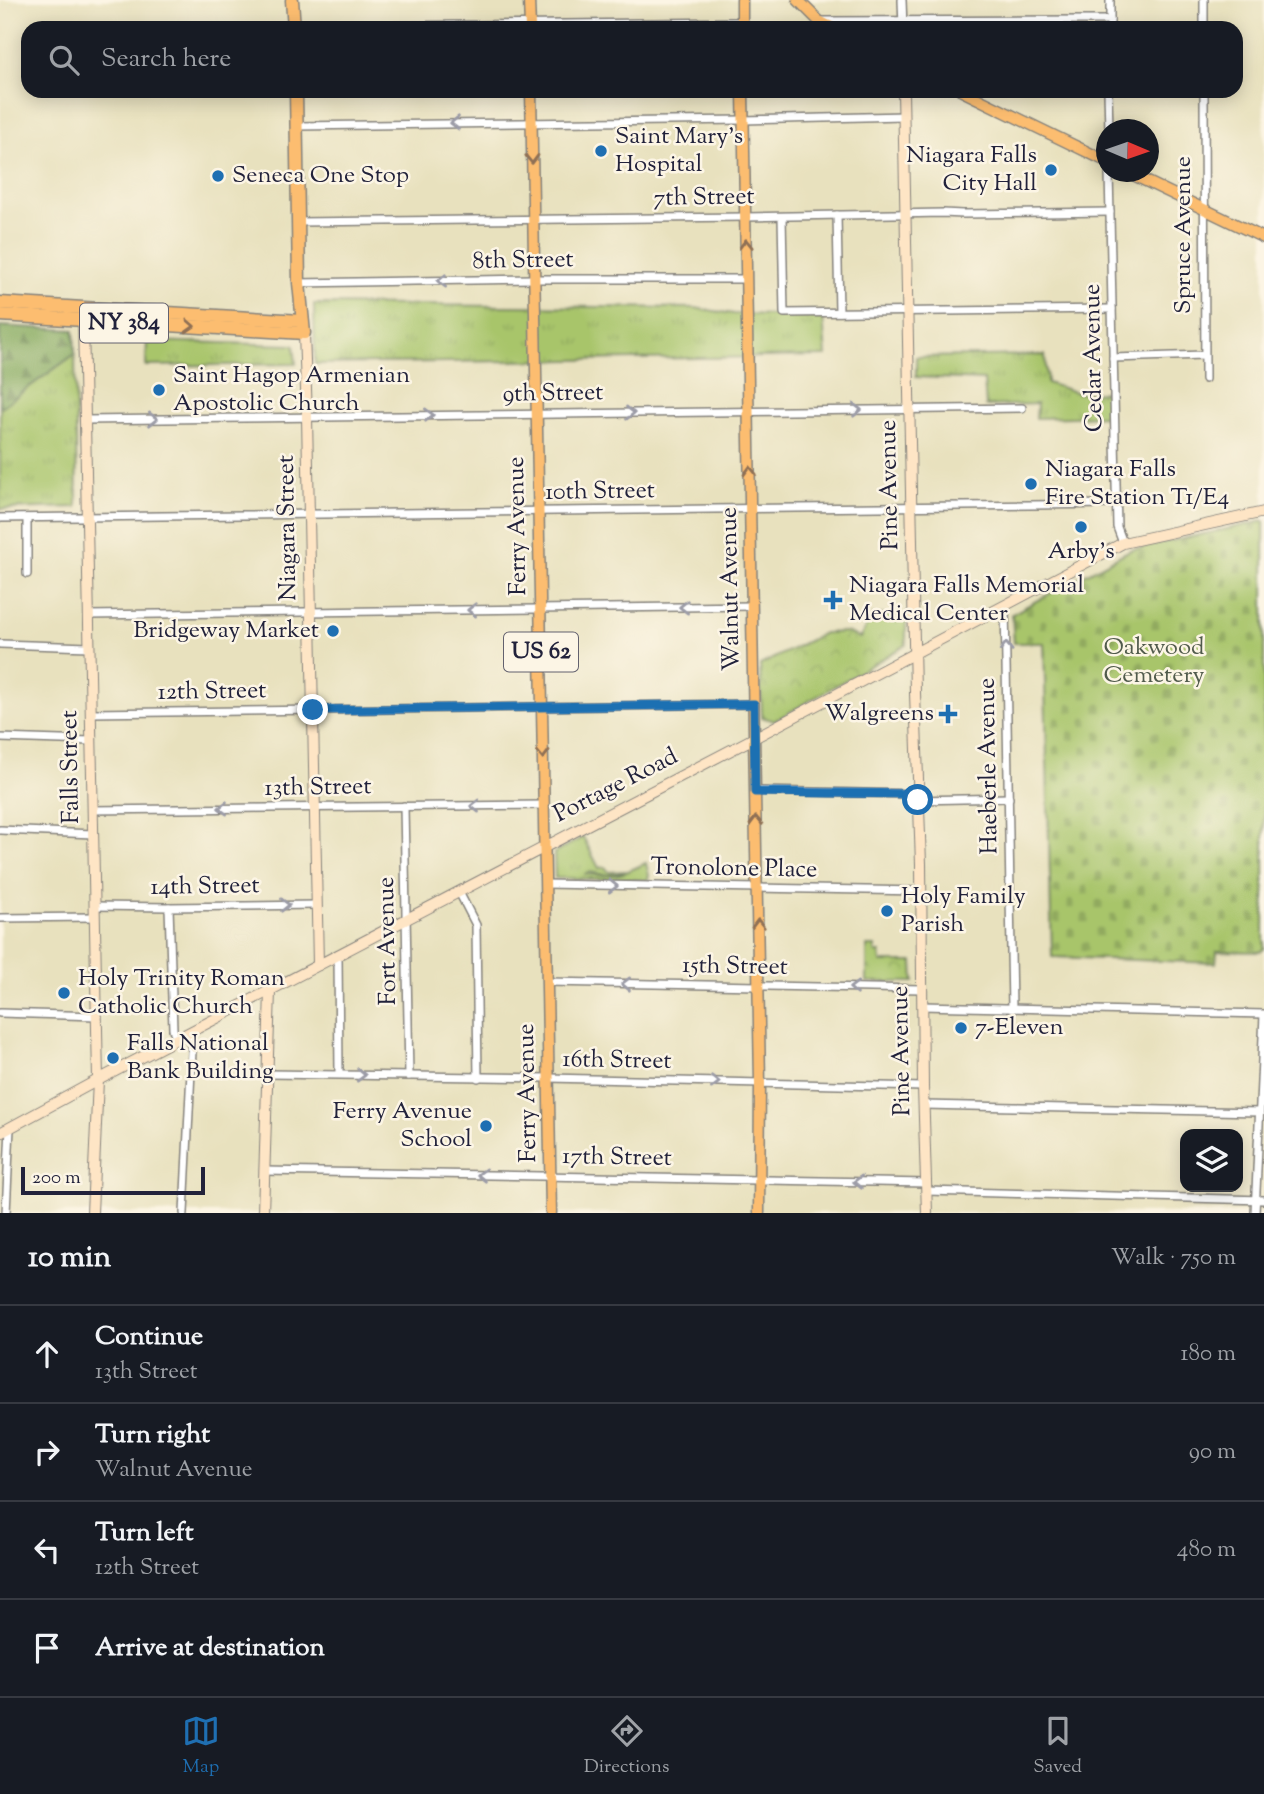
<!DOCTYPE html>
<meta charset="utf-8">
<style>
:root{--surface:#171b24;--page:#20242c;--text:#f1f3f6;--muted:#9ea1a6;--line:#363941;--accent:#1f6fb2}
body{margin:0;font-family:"Sorts Mill Goudy",serif;background:var(--page);color:var(--text)}
.controls{position:absolute;right:21px;bottom:21px;display:grid;overflow:hidden;border-radius:14px;box-shadow:0 4px 18px #0003}
.controls button{width:63px;height:63px;display:grid;place-items:center;padding:0;border:0;border-bottom:2px solid var(--line);background:var(--surface);color:var(--text);font:35px sans-serif}
.compass{position:absolute;left:1096px;top:119px;width:63px;height:63px;border-radius:50%;background:var(--surface);box-shadow:0 4px 18px #0003;rotate:92deg}
.scale{position:absolute;left:21px;bottom:18px;width:184px;box-sizing:border-box;padding-left:7px;border:4px solid #22223b;border-top:0;font-size:19px;line-height:24px;white-space:nowrap;color:#22223b;-webkit-text-stroke:5px #fcf5e5;paint-order:stroke}
.stop{position:absolute;width:21px;height:21px;margin:-16px;border:5px solid #1f6fb2;border-radius:50%;background:#fff}
.stop.end{background:#1f6fb2;border-color:#fff;box-shadow:0 2px 7px #0008}
.list{margin:0;padding:0;list-style:none}
h2{display:flex;justify-content:space-between;align-items:center;height:91px;margin:0;padding:0 28px;font-size:30px}
h2 small{font-size:23px;font-weight:400;color:var(--muted)}
.list li{display:grid;grid-template-columns:46px 1fr auto;gap:21px;align-items:center;box-sizing:border-box;height:98px;padding:0 28px;border-top:2px solid var(--line)}
.list b{display:block;font-size:26px;white-space:nowrap}
.list p{margin:0;font-size:23px;white-space:nowrap;color:var(--muted)}
.list em{font-size:23px;font-style:normal;color:var(--muted)}
.icon{flex:none;width:38px;height:38px;fill:none;stroke:currentColor;stroke-width:2;stroke-linecap:round;stroke-linejoin:round}
.map{position:relative;flex:none;width:1264px;height:1213px;overflow:hidden}
.search{position:absolute;background:var(--surface);box-shadow:0 4px 18px #0003;left:21px;right:21px;top:21px;height:77px;display:flex;align-items:center;gap:18px;box-sizing:border-box;padding:0 24px;border-radius:21px;color:var(--muted);font-size:26px}
.sheet{height:483px;background:var(--surface)}
nav{display:flex;justify-content:space-around;align-items:center;box-sizing:border-box;height:98px;border-top:2px solid var(--line);background:var(--surface);font-size:19px;color:var(--muted)}
nav a{display:grid;justify-items:center;gap:4px}
nav .on{color:var(--accent)}
.map>svg:first-child{display:block}
</style>
<div class="map">
<svg width="1264" height="1213" viewBox="0 0 1264 1213">
<defs>
<pattern id="grass-tufts" width="24" height="20" patternUnits="userSpaceOnUse" patternTransform="scale(1.75)"><rect width="24" height="20" fill="#a8c56b"/><path d="M3 7l-1-3M5 7V3M7 7l1-3M15 17l-1-3M17 17v-4M19 17l1-3" fill="none" stroke="#90a95e"/></pattern>
<pattern id="forest-firs" width="22" height="20" patternUnits="userSpaceOnUse" patternTransform="scale(1.75)"><rect width="22" height="20" fill="#86aa5f"/><path d="M5 1l3.5 6h-7zM16 11l3.5 6h-7z" fill="#6d8a50"/></pattern>
<pattern id="cemetery-stones" width="16" height="16" patternUnits="userSpaceOnUse" patternTransform="scale(1.75)"><rect width="16" height="16" fill="#a8c56b"/><path d="M2 7V4a2 2 0 0 1 4 0v3zM10 15v-3a2 2 0 0 1 4 0v3z" fill="#90a95e"/></pattern>
<pattern id="park-crowns" width="20" height="18" patternUnits="userSpaceOnUse" patternTransform="scale(1.75)"><rect width="20" height="18" fill="#a8c56b"/><path d="M2 6a3 3 0 1 1 6 0M12 15a3 3 0 1 1 6 0" fill="none" stroke="#90a95e"/></pattern>
</defs>
<rect width="100%" height="100%" fill="#fcf5e5"/>
<filter id="ink" filterUnits="userSpaceOnUse"><feTurbulence type="fractalNoise" baseFrequency=".0143" numOctaves="2"/><feDisplacementMap in="SourceGraphic" scale="14" xChannelSelector="R" yChannelSelector="G"/><feConvolveMatrix kernelMatrix="1 2 1 2 8 2 1 2 1" color-interpolation-filters="sRGB"/></filter>
<filter id="wash" filterUnits="userSpaceOnUse"><feTurbulence type="fractalNoise" baseFrequency=".00686" numOctaves="4" result="noise"/><feDisplacementMap in="SourceGraphic" scale="28" xChannelSelector="R" yChannelSelector="G"/><feGaussianBlur stdDeviation="1.57" result="paint"/><feColorMatrix in="noise" values="0 0 0 0 0 0 0 0 0 0 0 0 0 0 0 0 0 1.4 0 .05"/><feComposite in="paint" operator="in"/></filter>
<g filter="url(#wash)">
<rect width="100%" height="100%" fill="#e8e1be"/>
<g fill="url(#grass-tufts)" stroke="#657453" stroke-width="2">
<polygon points="314,304 695,308 734,314 823,316 826,356 315,364"/>
<polygon points="147,341 294,345 296,364 146,366"/>
<polygon points="75,354 77,507 0,509 0,408"/>
<polygon points="1045,355 1047,383 1078,393 1108,392 1108,416 1036,418 1037,404 986,406 984,380 916,377 916,357"/>
<path d="M583 837 599 868 605 867 609 872 626 871C615 876 601 875 590 872L586 874C616 877 619 876 646 863L649 875 648 880 555 878 554 853Z"/>
</g>
<polygon fill="url(#forest-firs)" stroke="#54664d" stroke-width="2" points="0,326 74,330 75,354 0,408"/>
<polygon fill="url(#cemetery-stones)" stroke="#657453" stroke-width="2" points="1264,521 1264,949 1260,952 1217,951 1216,963 1052,957 1044,643 1014,643 1012,614 1130,550"/>
<g fill="url(#park-crowns)" stroke="#657453" stroke-width="2">
<polygon points="872,615 906,615 906,645 774,721 762,717 760,665 824,633 846,632 860,638"/>
<polygon points="867,946 875,946 875,952 880,952 881,962 913,962 914,982 867,982"/>
</g>
</g>
<g filter="url(#ink)">
<g fill="none" stroke-linecap="round" stroke-linejoin="round">
<g stroke="#85827c" stroke-width="10">
<g id="street">
<polyline points="902,0 903,28"/>
<polyline points="823,21 1110,20"/>
<polyline points="294,27 742,22"/>
<polyline points="1110,28 1110,0"/>
<polyline points="1204,28 1204,0"/>
<polyline points="1108,91 1109,130"/>
<polyline points="1204,91 1205,379"/>
<polyline points="297,126 744,120 904,116"/>
<polyline points="1109,172 1117,527 1123,543"/>
<polyline points="837,215 839,312"/>
<polyline points="782,217 784,313 1112,309"/>
<polyline points="298,222 746,217 943,213 963,214 1110,212"/>
<polyline points="299,283 534,279 747,279"/>
<polyline points="1113,358 1204,355"/>
<polyline points="85,420 1022,408"/>
<polyline points="0,518 1116,504"/>
<polyline points="27,574 27,518"/>
<polyline points="1005,605 1012,1009"/>
<polyline points="89,615 752,606"/>
<polyline points="0,644 89,647"/>
<polyline points="91,713 754,704"/>
<polyline points="0,738 91,741"/>
<polyline points="755,791 918,794"/>
<polyline points="918,800 1009,798"/>
<polyline points="404,806 409,1076"/>
<polyline points="92,810 544,805"/>
<polyline points="0,830 93,834"/>
<polyline points="545,884 921,891"/>
<polyline points="459,892 476,925 478,1078"/>
<polyline points="94,906 169,907 317,905"/>
<polyline points="169,907 173,1029 176,1039"/>
<polyline points="0,918 95,917"/>
<polyline points="338,954 339,1074"/>
<polyline points="547,982 922,989"/>
<polyline points="922,1006 1264,1014"/>
<polyline points="0,1013 97,1016"/>
<polyline points="268,1074 549,1078 923,1087"/>
<polyline points="924,1105 1259,1112"/>
<polyline points="264,1171 927,1183"/>
<polyline points="927,1191 1264,1200"/>
<polyline points="6,1213 10,1128"/>
<polyline points="184,1213 192,1051 189,1033"/>
<polyline points="1255,1213 1264,1015"/>
</g>
</g>
<g stroke="#85827c" stroke-width="12">
<g id="secondary">
<polyline points="903,91 915,693 921,864 923,1087 927,1213"/>
<polyline points="83,320 98,1080 92,1213"/>
<polyline points="304,333 307,417 318,965"/>
<polyline points="0,1133 98,1080 754,738 1123,543 1264,512"/>
<polyline points="263,1213 270,991"/>
</g>
</g>
<g stroke="#85827c" stroke-width="13">
<g id="primary">
<polyline points="529,0 530,28"/>
<polyline points="742,0 742,28"/>
<polyline points="798,0 819,21 833,28"/>
<polyline points="531,91 551,1213"/>
<polyline points="743,91 760,1083 759,1213"/>
<polyline points="962,91 1106,161"/>
<polyline points="1127,172 1264,238"/>
</g>
</g>
<g stroke="#85827c" stroke-width="15">
<g id="highway">
<polyline points="292,0 294,28"/>
<polyline points="0,303 302,321"/>
<polyline points="0,315 304,333 299,283 296,91"/>
</g>
</g>
<use href="#street" stroke="#fff" stroke-width="7"/>
<use href="#secondary" stroke="#fee5c5" stroke-width="10"/>
<use href="#primary" stroke="#fcbd6f" stroke-width="10"/>
<use href="#highway" stroke="#fcbd6f" stroke-width="12"/>
</g>
<defs><path id="oneway-chevron" d="M-2-3.5L2.5 0L-2 3.5" fill="none" stroke-width="1.6" stroke-linecap="round" stroke-linejoin="round" transform="scale(1.75)"/></defs>
<g stroke="#9c9ca7">
<use href="#oneway-chevron" transform="translate(455 123) rotate(179)"/>
<use href="#oneway-chevron" transform="translate(442 281) rotate(179)"/>
<use href="#oneway-chevron" transform="translate(857 410) rotate(-1)"/>
<use href="#oneway-chevron" transform="translate(630 413)"/>
<use href="#oneway-chevron" transform="translate(429 415) rotate(-1)"/>
<use href="#oneway-chevron" transform="translate(153 419) rotate(-1)"/>
<use href="#oneway-chevron" transform="translate(684 607) rotate(179)"/>
<use href="#oneway-chevron" transform="translate(472 610) rotate(179)"/>
<use href="#oneway-chevron" transform="translate(1006 647) rotate(-91)"/>
<use href="#oneway-chevron" transform="translate(475 806) rotate(180)"/>
<use href="#oneway-chevron" transform="translate(223 808) rotate(179)"/>
<use href="#oneway-chevron" transform="translate(613 886) rotate(1)"/>
<use href="#oneway-chevron" transform="translate(285 905) rotate(-1)"/>
<use href="#oneway-chevron" transform="translate(626 984) rotate(-179)"/>
<use href="#oneway-chevron" transform="translate(854 988) rotate(-179)"/>
<use href="#oneway-chevron" transform="translate(361 1075) rotate(1)"/>
<use href="#oneway-chevron" transform="translate(715 1082) rotate(1)"/>
<use href="#oneway-chevron" transform="translate(482 1175) rotate(-179)"/>
<use href="#oneway-chevron" transform="translate(858 1182) rotate(-179)"/>
</g>
<g stroke="#8f7055">
<use href="#oneway-chevron" transform="translate(532 159) rotate(89)"/>
<use href="#oneway-chevron" transform="translate(746 244) rotate(-91)"/>
<use href="#oneway-chevron" transform="translate(190 326) rotate(3)"/>
<use href="#oneway-chevron" transform="translate(750 471) rotate(-91)"/>
<use href="#oneway-chevron" transform="translate(543 754) rotate(89)"/>
<use href="#oneway-chevron" transform="translate(756 821) rotate(-91)"/>
<use href="#oneway-chevron" transform="translate(758 924) rotate(-91)"/>
</g>
</g>
<g fill="none" stroke-linecap="round" stroke-linejoin="round" filter="url(#ink)">
<polyline stroke="#1f6fb2" stroke-width="9" points="313,710 754,704 755,792 918,794 918,800"/>
</g>
<g fill="#1f6fb2" stroke="#fcf5e5" stroke-width="2.5">
<circle cx="601" cy="151" r="7"/>
<circle cx="1051" cy="170" r="7"/>
<circle cx="218" cy="176" r="7"/>
<circle cx="159" cy="390" r="7"/>
<circle cx="1031" cy="484" r="7"/>
<circle cx="1081" cy="527" r="7"/>
<path d="M829.5 589.5h7v7h7v7h-7v7h-7v-7h-7v-7h7z"/>
<circle cx="333" cy="631" r="7"/>
<path d="M944.5 703.5h7v7h7v7h-7v7h-7v-7h-7v-7h7z"/>
<circle cx="887" cy="911" r="7"/>
<circle cx="64" cy="993" r="7"/>
<circle cx="961" cy="1028" r="7"/>
<circle cx="113" cy="1058" r="7"/>
<circle cx="486" cy="1126" r="7"/>
</g>
<g text-anchor="middle" dominant-baseline="central" stroke-width="5" stroke-linejoin="round" paint-order="stroke">
<g fill="#fcf5e5" stroke="#63616e" stroke-width="2">
<rect x="80" y="303.5" width="88" height="39" rx="5"/>
<rect x="504" y="632.5" width="74" height="39" rx="5"/>
</g>
<g font-size="23" font-weight="bold" fill="#22223b">
<text x="124" y="323">NY 384</text>
<text x="541" y="652">US 62</text>
</g>
<g font-size="24" fill="#22223b" stroke="#fcf5e5" text-anchor="start">
<text x="615" y="137">Saint Mary's<tspan x="615" dy="28">Hospital</tspan></text>
<text x="1037" y="156" text-anchor="end">Niagara Falls<tspan x="1037" dy="28">City Hall</tspan></text>
<text x="232" y="176">Seneca One Stop</text>
<text x="173" y="376">Saint Hagop Armenian<tspan x="173" dy="28">Apostolic Church</tspan></text>
<text x="1045" y="470">Niagara Falls<tspan x="1045" dy="28">Fire Station T1/E4</tspan></text>
<text x="1081" y="552" text-anchor="middle">Arby's</text>
<text x="849" y="586">Niagara Falls Memorial<tspan x="849" dy="28">Medical Center</tspan></text>
<text x="319" y="631" text-anchor="end">Bridgeway Market</text>
<text x="934" y="714" text-anchor="end">Walgreens</text>
<text x="901" y="897">Holy Family<tspan x="901" dy="28">Parish</tspan></text>
<text x="78" y="979">Holy Trinity Roman<tspan x="78" dy="28">Catholic Church</tspan></text>
<text x="975" y="1028">7-Eleven</text>
<text x="127" y="1044">Falls National<tspan x="127" dy="28">Bank Building</tspan></text>
<text x="472" y="1112" text-anchor="end">Ferry Avenue<tspan x="472" dy="28">School</tspan></text>
</g>
<g font-size="24" fill="#22223b" stroke="#fcf5e5">
<text transform="translate(704 198) rotate(-1)">7th Street</text>
<text transform="translate(1184 235) rotate(-90)">Spruce Avenue</text>
<text transform="translate(523 261) rotate(-1)">8th Street</text>
<text transform="translate(1094 358) rotate(-91)">Cedar Avenue</text>
<text transform="translate(553 394) rotate(-1)">9th Street</text>
<text transform="translate(890 485) rotate(-91)">Pine Avenue</text>
<text transform="translate(600 492) rotate(-1)">10th Street</text>
<text transform="translate(518 526) rotate(-91)">Ferry Avenue</text>
<text transform="translate(288 528) rotate(-91)">Niagara Street</text>
<text transform="translate(731 589) rotate(-91)">Walnut Avenue</text>
<text transform="translate(212 692) rotate(-1)">12th Street</text>
<text transform="translate(989 766) rotate(-91)">Haeberle Avenue</text>
<text transform="translate(71 767) rotate(-91)">Falls Street</text>
<text transform="translate(616 786) rotate(-27)">Portage Road</text>
<text transform="translate(318 788) rotate(-1)">13th Street</text>
<text transform="translate(734 869) rotate(1)">Tronolone Place</text>
<text transform="translate(205 887) rotate(-1)">14th Street</text>
<text transform="translate(388 941) rotate(-91)">Fort Avenue</text>
<text transform="translate(735 967) rotate(1)">15th Street</text>
<text transform="translate(902 1051) rotate(-91)">Pine Avenue</text>
<text transform="translate(617 1061) rotate(1)">16th Street</text>
<text transform="translate(528 1093) rotate(-91)">Ferry Avenue</text>
<text transform="translate(617 1158) rotate(1)">17th Street</text>
</g>
<g font-size="24" fill="#515b4c" stroke="#fcf5e5">
<text x="1154" y="648">Oakwood<tspan x="1154" dy="28">Cemetery</tspan></text>
</g>
</g>
</svg>
<div class="controls">
<button><svg class="icon" aria-label="layers" viewBox="0 0 24 24"><path d="M12 4l9 5-9 5-9-5zM3 14l9 5 9-5"/></svg></button>
</div>
<svg class="compass" viewBox="-18 -18 36 36"><path d="M0-13l5 13h-10z" fill="#e53935"/><path d="M0 13l5-13h-10z" fill="#9ea1a6"/></svg>
<div class="scale">200 m</div>
<div class="stop" style="left:918px;top:800px"></div>
<div class="stop end" style="left:313px;top:710px"></div>
<div class="search"><svg class="icon" aria-label="search" viewBox="0 0 24 24"><circle cx="10" cy="10" r="6"/><path d="M15 15l6 6"/></svg>Search here</div>
</div>
<section class="sheet">
<h2>10 min<small>Walk · 750 m</small></h2>
<ul class="list">
<li><svg class="icon" aria-label="ahead" viewBox="0 0 24 24"><path d="M12 20V5M6 11l6-6 6 6"/></svg><div><b>Continue</b><p>13th Street</p></div><em>180 m</em></li>
<li><svg class="icon" aria-label="right" viewBox="0 0 24 24"><path d="M7 20v-9h11M14 6l5 5-5 5"/></svg><div><b>Turn right</b><p>Walnut Avenue</p></div><em>90 m</em></li>
<li><svg class="icon" aria-label="left" viewBox="0 0 24 24"><path d="M17 20v-9H6M10 6l-5 5 5 5"/></svg><div><b>Turn left</b><p>12th Street</p></div><em>480 m</em></li>
<li><svg class="icon" aria-label="arrive" viewBox="0 0 24 24"><path d="M6 21V4h12l-3 4 3 4H6"/></svg><div><b>Arrive at destination</b></div></li>
</ul>
</section>
<nav>
<a class="on"><svg class="icon" aria-label="map" viewBox="0 0 24 24"><path d="M3 6l6-2 6 2 6-2v14l-6 2-6-2-6 2zM9 4v14M15 6v14"/></svg>Map</a>
<a><svg class="icon" aria-label="directions" viewBox="0 0 24 24"><path d="M12 3l9 9-9 9-9-9zM9 14v-3h6M13 9l2 2-2 2"/></svg>Directions</a>
<a><svg class="icon" aria-label="saved" viewBox="0 0 24 24"><path d="M7 4h10v16l-5-4-5 4z"/></svg>Saved</a>
</nav>
